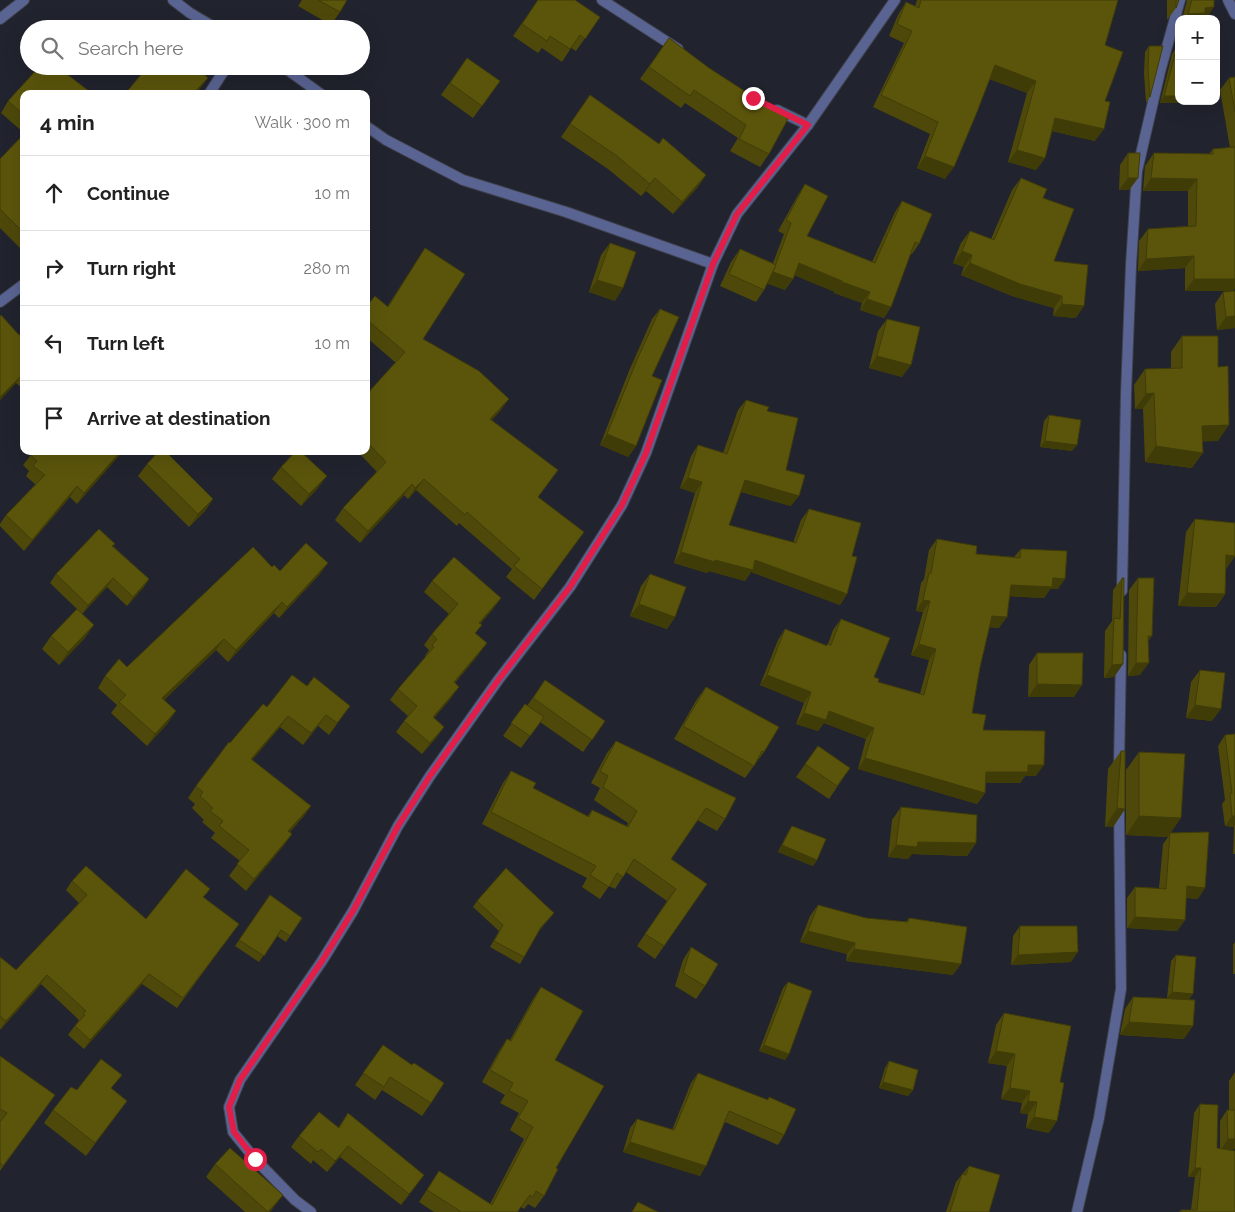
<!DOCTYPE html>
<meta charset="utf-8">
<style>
:root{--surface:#fff;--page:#f6f6f6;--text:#222;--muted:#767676;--line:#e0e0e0}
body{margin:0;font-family:Raleway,sans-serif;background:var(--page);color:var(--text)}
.controls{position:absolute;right:15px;top:15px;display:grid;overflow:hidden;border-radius:10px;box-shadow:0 5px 20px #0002}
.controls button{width:45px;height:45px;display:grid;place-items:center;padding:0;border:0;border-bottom:1px solid var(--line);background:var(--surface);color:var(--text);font:25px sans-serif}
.stop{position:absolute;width:15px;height:15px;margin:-11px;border:4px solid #e11d48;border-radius:50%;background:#fff}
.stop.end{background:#e11d48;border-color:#fff;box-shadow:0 1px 5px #0008}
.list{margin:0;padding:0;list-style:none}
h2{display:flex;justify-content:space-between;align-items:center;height:65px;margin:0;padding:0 20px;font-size:21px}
h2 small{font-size:16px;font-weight:400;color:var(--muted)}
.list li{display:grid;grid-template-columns:32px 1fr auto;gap:15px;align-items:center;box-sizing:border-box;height:75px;padding:0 20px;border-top:1px solid var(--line)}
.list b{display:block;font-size:19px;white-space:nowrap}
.list em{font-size:16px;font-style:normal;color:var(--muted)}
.icon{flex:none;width:28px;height:28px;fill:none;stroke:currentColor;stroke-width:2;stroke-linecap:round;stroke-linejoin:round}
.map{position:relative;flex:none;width:1235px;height:1212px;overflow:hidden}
.search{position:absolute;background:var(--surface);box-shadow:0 5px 20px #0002;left:20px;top:20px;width:350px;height:55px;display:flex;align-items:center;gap:12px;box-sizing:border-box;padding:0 18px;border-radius:28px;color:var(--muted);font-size:19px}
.panel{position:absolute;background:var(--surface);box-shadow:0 5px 20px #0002;left:20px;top:90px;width:350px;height:365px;border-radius:10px}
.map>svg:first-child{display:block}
</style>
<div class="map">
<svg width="1235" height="1212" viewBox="0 0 1235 1212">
<rect width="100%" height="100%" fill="#21232e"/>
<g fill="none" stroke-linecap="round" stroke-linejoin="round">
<g stroke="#3e404a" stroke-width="12">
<g id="minor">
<polyline points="173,0 190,13 217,29"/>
<polyline points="602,0 678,49"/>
<polyline points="1228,0 1235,14"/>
<polyline points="0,19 24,0"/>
<polyline points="282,66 321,94"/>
<polyline points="209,94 227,66"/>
<polyline points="777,110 808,125"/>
<polyline points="366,126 386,140 463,180 566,212 713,264"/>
<polyline points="0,302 24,284"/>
<polyline points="1122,591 1126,394 1131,265 1137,171 1160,72 1180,0"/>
<polyline points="1119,766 1121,655"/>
<polyline points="311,1212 295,1200 255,1159 233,1132 229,1107 240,1080 322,961 353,911 398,826 430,776 499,679 570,587 622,505 646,453 713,264 737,214 808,125 895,0"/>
<polyline points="1077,1212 1099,1118 1121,989 1119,805"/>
</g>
</g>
<use href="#minor" stroke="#5a6493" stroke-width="10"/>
</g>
<g fill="#4e490a">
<polygon points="302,0 347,0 340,12 331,25 298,6"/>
<polygon points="538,0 600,17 576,51 571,48 562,62 542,48 538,53 513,36"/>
<polygon points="917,0 1118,0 1105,45 1105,101 1095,141 1052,131 1045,158 1036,170 1008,162 1027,93 990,79 945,179 917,168 930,134 873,107 904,43 889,36 898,15 906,2 915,6"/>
<polygon points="1167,0 1179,0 1176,8 1167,20"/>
<polygon points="1186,0 1214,0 1206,19 1182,19 1187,1"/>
<polygon points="669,38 709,68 759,101 769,154 760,167 730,151 738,138 685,103 681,108 640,79"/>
<polygon points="1149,46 1150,97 1146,103 1144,73 1145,52"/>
<polygon points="1177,47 1178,74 1204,103 1160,103 1172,54"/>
<polygon points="467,58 500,81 473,118 441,95"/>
<polygon points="1235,77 1235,288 1233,291 1235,328 1217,330 1215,304 1223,292 1227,291 1185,291 1185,268 1138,271 1139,241 1148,229 1188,226 1188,191 1143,191 1145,166 1154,153 1209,154 1213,149 1230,148 1220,90 1229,78"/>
<polygon points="24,94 24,133 1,113 8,101"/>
<polygon points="590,95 659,144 706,175 697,188 673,214 646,191 641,196 608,169 561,137"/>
<polygon points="24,134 24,252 0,228 0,159"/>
<polygon points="1128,153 1138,178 1129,190 1119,190 1120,165"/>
<polygon points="1021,178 1043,198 1054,261 1076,318 1053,316 1054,308 1012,296 961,275 964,267 953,263 961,243 970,231 991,239 1012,190"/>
<polygon points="805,184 807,236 872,262 895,212 902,201 919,244 912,254 910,254 891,307 884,318 860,310 862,303 834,293 835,292 794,275 793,279 785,290 767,283 764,290 756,302 720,286 731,262 740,249 773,263 784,234 778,231 798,195"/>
<polygon points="610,243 615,301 589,292 601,255"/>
<polygon points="425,248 423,339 501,410 492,420 538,497 584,532 534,600 506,577 512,569 459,523 457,526 416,490 408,499 404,495 360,543 335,520 343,508 377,472 357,451 366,451 366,395 396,363 366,337 366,307 387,307"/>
<polygon points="660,309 652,376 636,446 628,457 600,445 629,371 652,319"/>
<polygon points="0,316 19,335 24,330 24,390 16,383 0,400"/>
<polygon points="887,319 902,377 869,368 878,331"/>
<polygon points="1182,336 1218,441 1203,441 1192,468 1145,462 1143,409 1135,409 1134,385 1145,369 1171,369 1171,352"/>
<polygon points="746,400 767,411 786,470 791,506 741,492 729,525 793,543 801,520 809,509 852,556 847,594 840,605 751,572 745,581 709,571 707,573 674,563 695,493 680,488 691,456 698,445 723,453 738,410"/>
<polygon points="1049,415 1072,451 1040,447 1044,421"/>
<polygon points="123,451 77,504 70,497 24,551 0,526 0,524 6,515 36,485 26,476 29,471 23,465 31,455"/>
<polygon points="147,464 213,499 205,511 189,527 138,476"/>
<polygon points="281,467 318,488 301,506 272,479"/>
<polygon points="1195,519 1235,556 1226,569 1225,594 1216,607 1178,606 1186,532"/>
<polygon points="937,539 976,554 1014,557 1021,549 1058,589 1050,589 1044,598 1009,596 999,628 989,627 980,667 972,713 983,730 1036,776 1025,776 1020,783 985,783 985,793 977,804 858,769 866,739 824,723 818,731 796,724 804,703 760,685 778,640 785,629 826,645 828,644 833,630 841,619 874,677 878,682 920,694 929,660 911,655 923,612 916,611 921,583 924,579 929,550"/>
<polygon points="115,544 113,546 149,579 143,588 127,606 107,587 82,614 85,638 59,665 42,649 51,636 78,610 50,583 56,574"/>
<polygon points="272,567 280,571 320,574 279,618 274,613 228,662 216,650 164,700 168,723 147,746 111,713 117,705 98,688 105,676 127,667"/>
<polygon points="650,574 675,617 667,629 630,616 641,586"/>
<polygon points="1122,578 1123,664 1114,677 1104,678 1105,631 1112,621 1113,590"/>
<polygon points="1138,578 1152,636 1148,641 1140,675 1128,676 1129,590"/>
<polygon points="432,581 501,598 493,609 480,624 476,633 479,654 455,683 451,698 434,718 444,727 436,738 422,754 396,732 408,716 390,700 398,689 426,657 425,656 429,650 424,645 432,634 449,614 424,592"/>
<polygon points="1037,653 1074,697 1028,697 1029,665"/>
<polygon points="1200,670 1212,721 1186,718 1191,682"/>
<polygon points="545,680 605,721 583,752 540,722 521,748 503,736 525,704 527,706"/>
<polygon points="307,686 350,706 329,735 318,726 303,745 280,727 252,760 311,806 303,817 290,832 292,834 284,845 246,891 229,876 240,861 211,838 215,833 202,822 204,820 192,808 195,804 188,798 196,786 230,743 267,707"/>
<polygon points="706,687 764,752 745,778 674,739 697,699"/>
<polygon points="1235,734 1235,854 1233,854 1234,827 1225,826 1222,804 1225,800 1218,746 1225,735"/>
<polygon points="616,741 725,819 717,831 697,820 671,859 707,884 655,959 637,946 667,901 626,872 615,889 609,886 600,899 582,887 587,878 482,824 503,783 511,771 533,788 587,817 592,810 627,826 628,823 594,800 600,788 591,783 607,753"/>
<polygon points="818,746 850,768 829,799 796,777"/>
<polygon points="1121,751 1125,809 1113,827 1105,827 1108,769"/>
<polygon points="1139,752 1198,899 1186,898 1185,920 1177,931 1127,928 1127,898 1135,887 1159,888 1163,844 1168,837 1126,835 1126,770"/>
<polygon points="901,807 976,843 967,856 912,854 908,859 888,857 892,820"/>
<polygon points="792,826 817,860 813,866 778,852 788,832"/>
<polygon points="72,881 146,919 210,889 203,898 239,924 177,1008 142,984 84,1049 68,1035 79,1020 41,984 0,1030 0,957 16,970 79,903 66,890"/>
<polygon points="270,895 302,918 286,942 277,936 259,962 235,946"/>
<polygon points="477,901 554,913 539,931 520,964 490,947 499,931 473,907"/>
<polygon points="818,905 866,918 906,922 909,918 953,975 846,961 847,954 800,942 810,916"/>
<polygon points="1020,926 1071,962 1011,965 1013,936"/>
<polygon points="1235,942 1235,974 1233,974 1233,945"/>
<polygon points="691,947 705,986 696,999 675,986 683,960"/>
<polygon points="1176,955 1189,1000 1184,1039 1120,1035 1125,1009 1133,997 1167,998 1171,961"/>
<polygon points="788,982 789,1054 785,1060 759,1051 783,988"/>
<polygon points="541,987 555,1060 556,1168 544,1196 535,1208 528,1204 524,1209 521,1207 518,1212 434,1212 419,1202 439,1171 490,1204 524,1139 510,1130 519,1113 500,1103 505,1095 482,1082 499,1051 507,1039 510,1040 533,999"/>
<polygon points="1004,1013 1049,1133 1026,1128 1028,1114 1020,1113 1022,1103 1001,1099 1007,1066 988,1063 996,1025"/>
<polygon points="383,1045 431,1103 422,1116 382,1090 375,1100 355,1085"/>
<polygon points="0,1056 48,1105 0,1171"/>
<polygon points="889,1061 913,1090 908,1096 879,1088 885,1068"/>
<polygon points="1235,1072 1235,1149 1229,1150 1235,1212 1179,1212 1181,1210 1191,1210 1195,1177 1188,1177 1194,1113 1200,1104 1217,1148 1220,1148 1220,1121 1227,1110 1229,1110 1229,1081"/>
<polygon points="698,1073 767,1100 769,1097 784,1135 778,1145 725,1122 700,1176 623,1152 630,1128 637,1119 672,1130 691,1083"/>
<polygon points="112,1089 118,1113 86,1156 44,1123 53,1110 77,1090"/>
<polygon points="348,1113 416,1186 401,1205 340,1157 327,1172 313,1160 311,1164 291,1147 299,1136 338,1128"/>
<polygon points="215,1164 283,1195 270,1212 245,1212 206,1177"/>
<polygon points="969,1166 989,1212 946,1212 956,1182"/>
</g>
<g fill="#403c08">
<polygon points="1214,7 1206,19 1185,19 1188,14 1205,8"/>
<polygon points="995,65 1036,81 1027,93 986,78"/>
<polygon points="208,78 196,94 193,94"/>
<polygon points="1164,96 1179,96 1179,101 1205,101 1204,103 1160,103"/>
<polygon points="1055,118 1104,129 1095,141 1047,130"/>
<polygon points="1017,150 1045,158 1036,170 1008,162"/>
<polygon points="925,156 954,167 945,179 917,168"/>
<polygon points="706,175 697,188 673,214 682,202"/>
<polygon points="655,178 646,191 641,196 650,184"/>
<polygon points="1128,178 1138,178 1129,190 1119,190"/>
<polygon points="1151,178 1197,179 1188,191 1143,191"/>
<polygon points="962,251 972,255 964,267 953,263"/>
<polygon points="1194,256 1185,268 1138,271 1146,259"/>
<polygon points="799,263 842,281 835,292 791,274"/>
<polygon points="970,263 1062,296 1054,308 1012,296 961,275"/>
<polygon points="773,272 793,279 785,290 765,283"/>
<polygon points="1194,279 1235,279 1235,288 1232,291 1185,291"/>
<polygon points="597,280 623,288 615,301 589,292"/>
<polygon points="842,282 870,292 862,303 834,293"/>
<polygon points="867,299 891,307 884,318 860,310"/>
<polygon points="1062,304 1084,306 1076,318 1053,316"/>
<polygon points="1235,316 1235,328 1217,330 1226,317"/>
<polygon points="877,356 911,365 902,377 869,368"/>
<polygon points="23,372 16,383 0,400 0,397"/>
<polygon points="1154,393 1143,409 1135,409 1146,394"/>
<polygon points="509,399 501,410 482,430 490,419"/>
<polygon points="1229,425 1218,441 1192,442 1202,426"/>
<polygon points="607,434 636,446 628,457 600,445"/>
<polygon points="1045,441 1077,445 1072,451 1040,447"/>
<polygon points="1156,446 1203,453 1192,468 1145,462"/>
<polygon points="121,451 123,451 77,504 84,493"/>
<polygon points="327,476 318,488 301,506 309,494"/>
<polygon points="688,478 702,482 695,493 680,488"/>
<polygon points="424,479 416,490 408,499 415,488"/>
<polygon points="745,480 799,496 791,506 738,491"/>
<polygon points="412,484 404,495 360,543 368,531"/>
<polygon points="77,486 70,497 24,551 32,540"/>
<polygon points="213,499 205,511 189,527 198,514"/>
<polygon points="681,552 715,560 755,560 847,594 840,605 751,572 745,581 709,571 707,573 674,563"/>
<polygon points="1226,555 1235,556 1226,569"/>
<polygon points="328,563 320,574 279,618 287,607"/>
<polygon points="113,578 107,587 82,614 88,605"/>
<polygon points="1053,578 1065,579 1058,589 1050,589 1044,598 1003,596 1011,585"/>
<polygon points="149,579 143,588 127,606 133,597"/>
<polygon points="1187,593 1225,594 1216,607 1178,606"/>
<polygon points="501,598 493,609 471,634 479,623"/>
<polygon points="923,600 930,601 923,612 916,611"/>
<polygon points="282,602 274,613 228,662 236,650"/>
<polygon points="639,604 675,617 667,629 630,616"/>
<polygon points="992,616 1007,617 999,628 984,627"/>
<polygon points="94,625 85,638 59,665 68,652"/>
<polygon points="1148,636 1152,636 1143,648"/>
<polygon points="224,639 216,650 154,710 162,698"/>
<polygon points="487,643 479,654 446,693 454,682"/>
<polygon points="919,644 936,649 929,660 911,655"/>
<polygon points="1136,663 1149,663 1140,675 1128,676"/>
<polygon points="1123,664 1114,677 1104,678 1112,665"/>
<polygon points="767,675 811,692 804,703 760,685"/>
<polygon points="1037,684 1082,685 1074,697 1028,697"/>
<polygon points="459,687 451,698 425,729 433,717"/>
<polygon points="1195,705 1221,709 1212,721 1186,718"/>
<polygon points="350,706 342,717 329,735 337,723"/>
<polygon points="176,711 168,723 147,746 155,734"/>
<polygon points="829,711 874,728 866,739 824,723 818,731 796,724 804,713"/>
<polygon points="326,715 318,726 303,745 311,733"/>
<polygon points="288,716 280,727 243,771 251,759"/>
<polygon points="444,727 436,738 422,754 430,743"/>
<polygon points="865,758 985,793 977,804 858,769"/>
<polygon points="1028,765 1044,765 1036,776 1025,776 1020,783 978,783 986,772"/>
<polygon points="311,806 303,817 280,842 288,831"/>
<polygon points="1117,808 1125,809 1113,827 1105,827"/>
<polygon points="1139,816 1181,818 1168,837 1126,835"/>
<polygon points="1232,816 1235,816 1235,825 1234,827 1225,826"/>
<polygon points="292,834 284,845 246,891 254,879"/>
<polygon points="918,842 976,843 967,856 912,854 908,859 888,857 896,845"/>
<polygon points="782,845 817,860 813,866 778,852"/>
<polygon points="1187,886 1205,888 1198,899 1179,897"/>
<polygon points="1135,917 1185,920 1177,931 1127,928"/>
<polygon points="808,931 855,943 847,954 800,942"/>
<polygon points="854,949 961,964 953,975 846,961"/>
<polygon points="1078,952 1071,962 1011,965 1018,955"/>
<polygon points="149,974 142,984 84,1049 90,1040"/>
<polygon points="47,975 41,984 0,1030 6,1021"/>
<polygon points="1172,992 1193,994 1188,1001 1167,998"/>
<polygon points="1129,1022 1193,1026 1184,1039 1120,1035"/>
<polygon points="764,1045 789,1054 785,1060 759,1051"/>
<polygon points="996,1051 1015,1054 1007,1066 988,1063"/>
<polygon points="883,1082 913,1090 908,1096 879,1088"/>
<polygon points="1010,1088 1030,1091 1022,1103 1001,1099"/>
<polygon points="127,1101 118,1113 86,1156 95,1143"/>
<polygon points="1028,1101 1037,1102 1028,1114 1020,1113"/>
<polygon points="1034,1117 1057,1121 1049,1133 1026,1128"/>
<polygon points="1228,1139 1235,1139 1235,1149 1220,1151"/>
<polygon points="630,1142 706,1166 700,1176 623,1152"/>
<polygon points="348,1146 340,1157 327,1172 335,1161"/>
<polygon points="1195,1168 1201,1168 1195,1177 1188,1177"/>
<polygon points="424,1175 416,1186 401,1205 409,1194"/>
<polygon points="283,1195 270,1212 268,1212"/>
</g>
<g fill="#5b550c" stroke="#403c08">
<polygon points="318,0 347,0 340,12"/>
<polygon points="538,0 575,0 600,17 585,39 580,35 570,49 550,36 547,41 522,24"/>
<polygon points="921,0 1118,0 1105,45 1123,52 1105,101 1110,102 1104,129 1055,118 1045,158 1017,150 1036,81 995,65 977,112 954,167 925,156 938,122 881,95 912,31 897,24 906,2 919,8"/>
<polygon points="1176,0 1179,0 1176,8"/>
<polygon points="1192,0 1214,0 1214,7 1205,8 1205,13 1188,14"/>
<polygon points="669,38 709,68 760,101 761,99 790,115 769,154 739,139 746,125 694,90 690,96 649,67"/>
<polygon points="1149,46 1163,46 1150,97 1148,67"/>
<polygon points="1177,47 1179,47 1179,96 1164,96"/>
<polygon points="467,58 500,81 482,106 450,83"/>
<polygon points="40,66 56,66 93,94 24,94 24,115 8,101"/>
<polygon points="148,66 195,66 208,78 193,94 125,94"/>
<polygon points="1235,77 1235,112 1229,78"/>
<polygon points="590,95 659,144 663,138 706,175 682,202 655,178 650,184 617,156 570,124"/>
<polygon points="24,134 24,233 0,209 0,159"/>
<polygon points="1235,147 1235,279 1194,279 1194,256 1146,259 1148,229 1196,226 1197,179 1151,178 1154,153 1213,154 1213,149"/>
<polygon points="1128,153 1140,153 1138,178 1128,178"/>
<polygon points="1021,178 1047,189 1043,198 1074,209 1054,261 1088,265 1084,306 1062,304 1062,296 1020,284 970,263 972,255 962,251 970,231 994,240"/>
<polygon points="805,184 828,196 807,236 875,263 902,201 932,214 919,244 915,242 891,307 867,299 870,292 842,282 842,281 799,263 793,279 773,272 791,223 786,220"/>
<polygon points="610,243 636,252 623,288 597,280"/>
<polygon points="425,248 465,274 423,339 479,371 509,399 490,419 558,470 538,497 584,532 542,589 514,566 520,559 467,512 465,515 424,479 415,488 412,484 368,531 343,508 386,462 366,441 366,395 405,352 366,319 366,307 375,296 388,307"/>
<polygon points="740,249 776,265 764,290 729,274"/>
<polygon points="1235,291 1235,316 1226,317 1223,292"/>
<polygon points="660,309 679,317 652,376 662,380 636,446 607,434 637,360"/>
<polygon points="1,315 19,335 24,330 24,373 0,397 0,316"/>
<polygon points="887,319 920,327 911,365 877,356"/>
<polygon points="1182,336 1218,336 1218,367 1228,366 1229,425 1202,426 1203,453 1156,446 1154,393 1146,394 1145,369 1182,368"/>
<polygon points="746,400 769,407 767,411 798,418 786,470 805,475 799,496 745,480 729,525 796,543 809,509 861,523 852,556 857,557 847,594 755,560 753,570 715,560 715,562 681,552 702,482 688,478 698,445 727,454"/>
<polygon points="1049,415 1081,420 1077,445 1045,441"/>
<polygon points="33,451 121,451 84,493 77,486 32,540 6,515 45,475 33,466 37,461 31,455"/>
<polygon points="159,451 165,451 213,499 198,514 147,464"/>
<polygon points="296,451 300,451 327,476 309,494 281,467"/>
<polygon points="1195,519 1235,523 1235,556 1226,555 1225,594 1187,593"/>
<polygon points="99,529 115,544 112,546 149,579 133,597 113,578 88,605 56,574"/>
<polygon points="937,539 977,546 976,554 1020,558 1021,549 1067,551 1065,579 1053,578 1052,587 1011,585 1007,617 992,616 980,667 972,713 986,715 983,730 1045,731 1044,765 1028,765 1028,772 986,772 985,793 865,758 874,728 829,711 826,720 804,713 811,692 767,675 785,629 827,646 827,644 831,645 841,619 890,638 874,677 879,679 878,682 924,695 936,649 919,644 930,601 923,600 929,573 931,573"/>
<polygon points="306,543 328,563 287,607 282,602 236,650 224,639 162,698 176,711 155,734 119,702 126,695 105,676 119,659 127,667 253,547 272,567 274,565 280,571"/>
<polygon points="454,557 501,598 479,623 482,625 475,633 487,643 454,682 459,687 433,717 444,727 430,743 404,721 417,706 398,689 434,647 432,645 437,639 432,634 458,604 432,581"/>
<polygon points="650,574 686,587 675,617 639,604"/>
<polygon points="1122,578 1124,578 1123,664 1112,665 1114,618 1120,619"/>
<polygon points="1138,578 1154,578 1152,636 1148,636 1149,663 1136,663"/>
<polygon points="77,609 94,625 68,652 51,636"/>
<polygon points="1037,653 1083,653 1082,685 1037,684"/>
<polygon points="1200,670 1225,673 1221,709 1195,705"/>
<polygon points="292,675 307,686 314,677 350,706 337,723 326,715 311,733 288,716 251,759 311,806 288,831 292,834 254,879 237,864 249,850 219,826 223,821 210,811 213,808 200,796 203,792 196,786 229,742 230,743 263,704 267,707"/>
<polygon points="545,680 605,721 592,740 533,698"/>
<polygon points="706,687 779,727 764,752 762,751 754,766 683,726"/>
<polygon points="525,704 544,717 530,736 511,723"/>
<polygon points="1235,734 1235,816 1232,816 1230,793 1232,793 1225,735"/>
<polygon points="616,741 736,798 725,819 706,808 671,859 707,884 664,946 645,934 676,889 634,859 623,877 617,873 609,887 590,875 596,866 491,812 511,771 536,783 533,788 589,817 592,810 628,827 637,811 603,787 608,776 600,771"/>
<polygon points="818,746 850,768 837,786 805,764"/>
<polygon points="1121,751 1125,751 1125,809 1117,808"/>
<polygon points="1139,752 1185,754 1181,818 1139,816"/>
<polygon points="901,807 977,815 976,843 918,842 917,847 896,845"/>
<polygon points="792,826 826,839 817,860 782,845"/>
<polygon points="1209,832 1205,888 1187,886 1185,920 1135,917 1135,887 1166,889 1170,833"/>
<polygon points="86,866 146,919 186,869 210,889 203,897 239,924 183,998 149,974 90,1040 75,1026 85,1015 83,1013 86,1011 47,975 6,1021 0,1016 0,957 16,970 87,895 72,881"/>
<polygon points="506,868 554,913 541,927 524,957 494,941 503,925 477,901"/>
<polygon points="270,895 302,918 290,936 281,930 264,956 239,940"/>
<polygon points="818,905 866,918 908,922 909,918 967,927 961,964 854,949 855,943 808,931"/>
<polygon points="1020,926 1077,926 1078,952 1018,955"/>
<polygon points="691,947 718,964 705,986 683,973"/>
<polygon points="1176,955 1196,957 1193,994 1172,992"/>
<polygon points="788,982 812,991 789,1054 764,1045"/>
<polygon points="541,987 583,1011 555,1060 604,1086 556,1168 558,1169 544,1196 536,1191 533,1197 530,1195 517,1212 460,1212 460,1211 427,1190 439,1171 492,1205 533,1127 518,1118 528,1101 509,1091 513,1083 490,1070 507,1039 511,1041"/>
<polygon points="1133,997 1195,1000 1193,1026 1129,1022"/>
<polygon points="1004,1013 1071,1026 1060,1082 1064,1083 1057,1121 1034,1117 1037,1102 1028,1101 1030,1091 1010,1088 1015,1054 996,1051"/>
<polygon points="383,1045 412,1065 414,1063 444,1083 431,1103 390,1077 384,1087 363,1073"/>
<polygon points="0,1056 55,1095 3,1166 0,1163 0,1122 7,1113 0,1109"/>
<polygon points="101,1059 122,1075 111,1088 127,1101 95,1143 53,1110 71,1087 77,1090"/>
<polygon points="889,1061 918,1070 913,1090 883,1082"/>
<polygon points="698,1073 768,1100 769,1097 796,1109 784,1135 729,1111 706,1166 630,1142 637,1119 674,1130"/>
<polygon points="1200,1104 1218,1105 1217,1148 1235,1151 1235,1212 1181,1212 1181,1210 1197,1210 1201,1168 1195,1168"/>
<polygon points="1227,1110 1235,1110 1235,1139 1228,1139"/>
<polygon points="319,1112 339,1128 348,1113 424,1175 409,1194 348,1146 335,1161 321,1149 318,1152 299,1136"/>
<polygon points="230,1148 283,1195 268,1212 215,1164"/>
<polygon points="969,1166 1000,1175 989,1212 950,1212 962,1174 966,1175"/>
<polygon points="638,1202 658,1212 632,1212"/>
</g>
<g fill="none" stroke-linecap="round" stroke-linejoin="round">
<polyline stroke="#e11d48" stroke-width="6" points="255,1159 234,1132 229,1107 240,1080 322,961 353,911 398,826 430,776 499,679 570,587 622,505 646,453 713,264 737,214 808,125 753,98"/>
</g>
</svg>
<div class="controls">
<button>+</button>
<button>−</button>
</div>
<div class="stop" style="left:255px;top:1159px"></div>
<div class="stop end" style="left:753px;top:98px"></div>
<div class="search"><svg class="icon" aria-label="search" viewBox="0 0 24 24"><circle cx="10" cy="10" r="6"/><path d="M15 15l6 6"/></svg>Search here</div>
<section class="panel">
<h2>4 min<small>Walk · 300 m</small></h2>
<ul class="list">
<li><svg class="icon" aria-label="ahead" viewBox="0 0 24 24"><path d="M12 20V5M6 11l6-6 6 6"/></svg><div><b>Continue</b></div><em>10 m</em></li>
<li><svg class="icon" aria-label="right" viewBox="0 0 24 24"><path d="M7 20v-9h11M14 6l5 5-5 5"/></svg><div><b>Turn right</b></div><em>280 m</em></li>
<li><svg class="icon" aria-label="left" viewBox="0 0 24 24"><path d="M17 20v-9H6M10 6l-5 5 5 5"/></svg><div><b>Turn left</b></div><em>10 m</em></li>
<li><svg class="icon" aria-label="arrive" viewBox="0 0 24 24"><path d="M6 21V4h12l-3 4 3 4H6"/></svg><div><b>Arrive at destination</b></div></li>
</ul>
</section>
</div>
